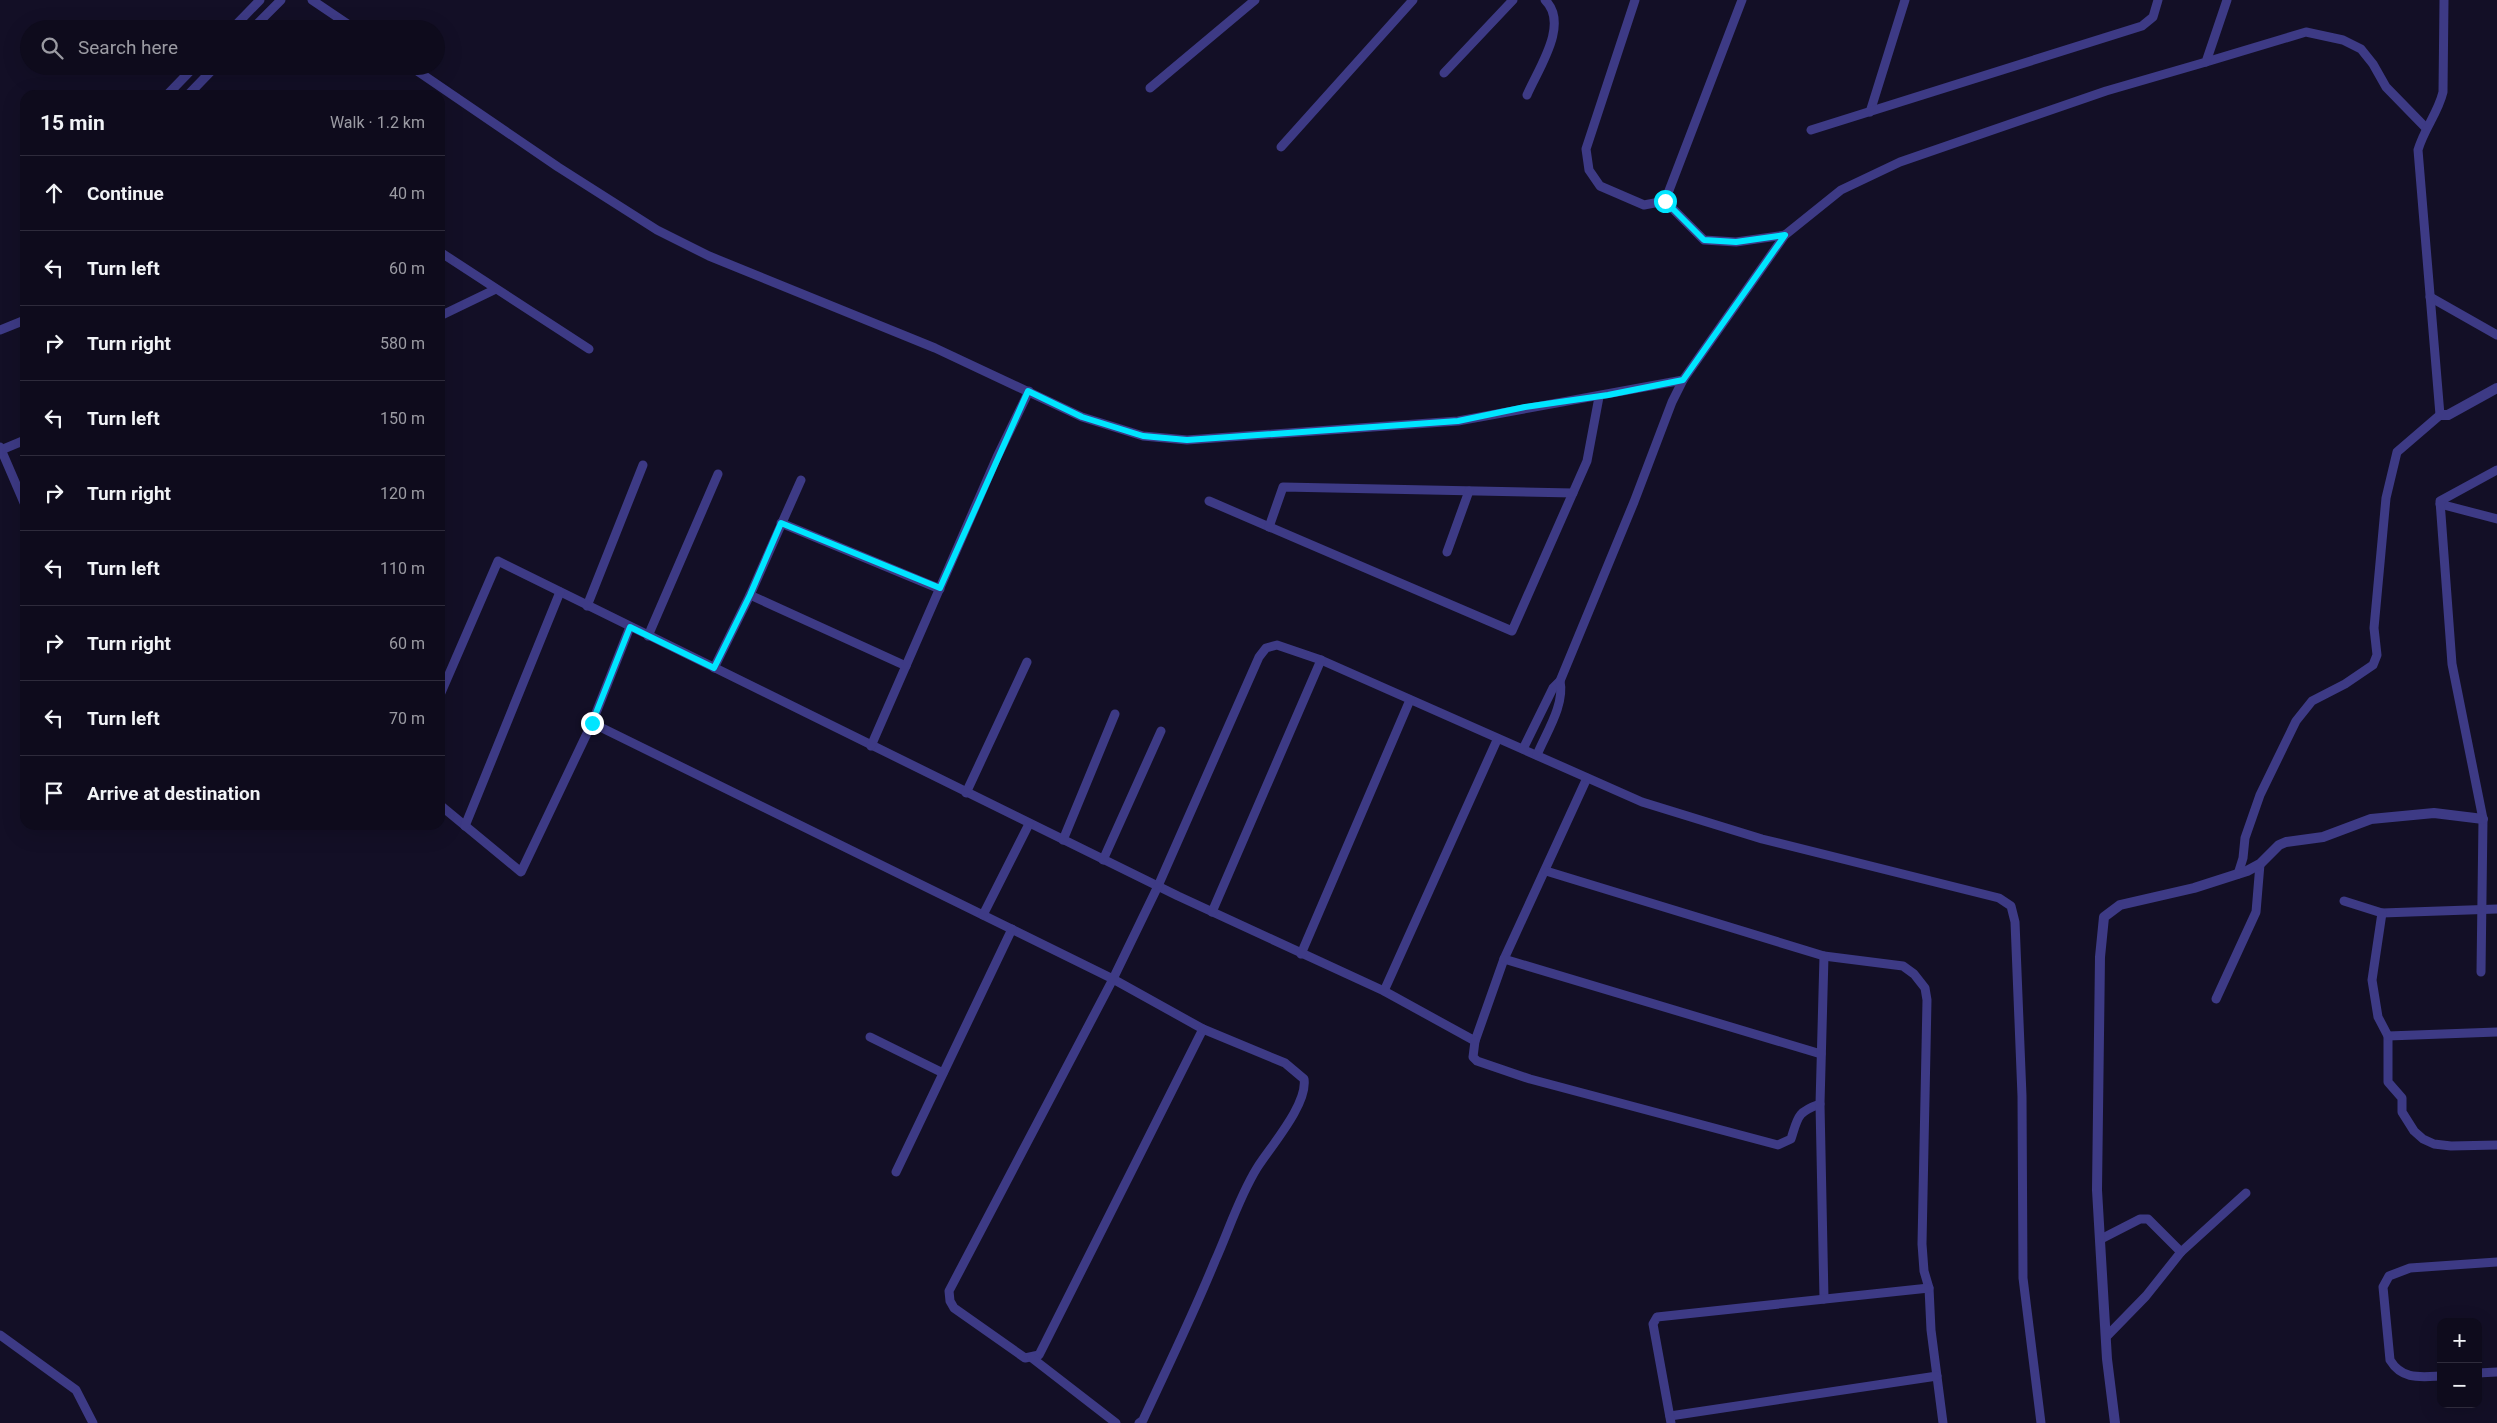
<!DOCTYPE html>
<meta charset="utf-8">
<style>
:root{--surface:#0e0b1c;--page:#171425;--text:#f1f3f6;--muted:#9b9ba3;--line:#2e2b3b}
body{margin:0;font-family:Roboto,sans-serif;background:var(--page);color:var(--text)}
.controls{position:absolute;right:15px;bottom:15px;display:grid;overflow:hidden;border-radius:10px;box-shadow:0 5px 20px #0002}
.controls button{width:45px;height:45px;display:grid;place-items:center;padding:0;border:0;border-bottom:1px solid var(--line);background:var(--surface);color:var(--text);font:25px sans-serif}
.stop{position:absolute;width:15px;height:15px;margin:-11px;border:4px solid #00e5ff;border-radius:50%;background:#fff}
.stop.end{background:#00e5ff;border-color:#fff;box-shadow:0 1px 5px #0008}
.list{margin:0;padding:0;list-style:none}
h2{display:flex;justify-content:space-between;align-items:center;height:65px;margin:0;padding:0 20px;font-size:21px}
h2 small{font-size:16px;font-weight:400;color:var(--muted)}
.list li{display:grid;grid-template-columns:32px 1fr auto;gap:15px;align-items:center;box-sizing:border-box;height:75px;padding:0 20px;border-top:1px solid var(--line)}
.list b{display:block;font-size:19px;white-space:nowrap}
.list em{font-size:16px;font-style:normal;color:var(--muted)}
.icon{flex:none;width:28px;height:28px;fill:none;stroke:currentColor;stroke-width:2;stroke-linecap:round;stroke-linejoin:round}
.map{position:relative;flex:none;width:2497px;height:1423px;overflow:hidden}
.search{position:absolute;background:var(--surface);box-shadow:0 5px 20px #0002;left:20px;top:20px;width:425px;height:55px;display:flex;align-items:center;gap:12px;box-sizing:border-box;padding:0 18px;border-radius:28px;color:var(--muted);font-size:19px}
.panel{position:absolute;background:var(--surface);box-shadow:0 5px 20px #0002;left:20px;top:90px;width:425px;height:740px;border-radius:15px}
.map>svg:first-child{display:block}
</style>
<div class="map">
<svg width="2497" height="1423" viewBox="0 0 2497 1423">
<rect width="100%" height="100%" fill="#130f26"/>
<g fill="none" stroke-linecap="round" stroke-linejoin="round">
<g stroke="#3d3a85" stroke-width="9">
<polyline points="312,0 355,29"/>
<polyline points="1635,0 1586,149 1589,170 1600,186 1644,205 1665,201"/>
<polyline points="1742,0 1665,201 1704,240 1736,242 1785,235"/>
<polyline points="232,29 260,0"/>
<polyline points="252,29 281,0"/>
<polyline points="2206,62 2306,32 2343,40 2361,49 2373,64 2386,87 2426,128"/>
<polyline points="410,66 558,167 657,230 709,256 935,348 1082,417 1143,436 1187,440 1458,421 1683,380"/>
<polyline points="1444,73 1513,0"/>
<polyline points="1150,88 1255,0"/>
<polyline points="167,95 195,66"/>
<polyline points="188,95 216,66"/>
<path d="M1527 95C1538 69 1570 24 1545 0"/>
<polyline points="1870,112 1905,0"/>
<polyline points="1811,130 2142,26 2153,17 2158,0"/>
<polyline points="1281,147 1413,0"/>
<polyline points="440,252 589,349"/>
<polyline points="2430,297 2497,335"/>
<polyline points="440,316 496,289"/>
<polyline points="0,330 25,320"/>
<polyline points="0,447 25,505"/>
<polyline points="1,450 25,440"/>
<polyline points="1209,501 1512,631 1587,461 1599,397"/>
<polyline points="2440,504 2497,519"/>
<polyline points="781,523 940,589"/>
<polyline points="1269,527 1283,487 1573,493"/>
<polyline points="1447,552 1469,491"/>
<polyline points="750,595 906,666"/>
<polyline points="587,606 643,465"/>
<polyline points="648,636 718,474"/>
<polyline points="714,668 750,595 801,480"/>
<polyline points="440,695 498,561 1178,896 1384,991 1475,1041 1504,959 1587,778"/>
<polyline points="592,723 1113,979 1203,1029 1039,1355 1025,1358 954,1308 950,1301 949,1291 1113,979 1158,886 1259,657 1266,648 1277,645 1321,660 1642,802 1762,839 1999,898 2011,906 2015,922 2022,1096 2023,1278 2041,1423"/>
<polyline points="871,746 997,457 1029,391"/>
<polyline points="1523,749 1553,688 1560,681 1634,502 1672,402 1683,380 1785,235 1841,190 1900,162 2106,91 2206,62 2227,0"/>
<path d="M1537 755C1546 733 1565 705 1560 681"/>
<polyline points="966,793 1027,662"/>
<polyline points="440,805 521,872 592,723 630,627"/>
<polyline points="465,826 560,592"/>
<polyline points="1063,840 1115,714"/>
<polyline points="1103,860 1161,731"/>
<polyline points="1546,871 1824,956 1903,966 1914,974 1925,988 1927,1000 1922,1244 1924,1271 1929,1288 1931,1330 1943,1423"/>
<path d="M2238 874 2243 858 2245 838 2260 795 2296 721 2312 701 2345 684 2373 665 2377 655 2374 628 2386 498 2397 452 2440 415 2418 150C2424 129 2438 113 2443 92L2444 0"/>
<polyline points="2344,901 2382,913 2497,909"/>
<polyline points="1212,912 1321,660"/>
<polyline points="2382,913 2372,980 2378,1017 2388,1036 2388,1082 2402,1098 2402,1112 2414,1131 2423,1139 2434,1144 2451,1146 2497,1145"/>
<polyline points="983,915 1029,824"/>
<polyline points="1301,954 1410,700"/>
<polyline points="1504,959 1821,1054"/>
<polyline points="2481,972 2483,819 2452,664 2440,501 2497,470"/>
<polyline points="1384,991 1497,740"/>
<polyline points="2216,999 2256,912 2260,864"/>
<polyline points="2388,1036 2497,1032"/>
<polyline points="870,1037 943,1073"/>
<path d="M1475 1041 1473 1057 1477 1061 1530 1079 1778 1145 1791 1139C1798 1117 1797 1112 1820 1104"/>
<polyline points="896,1172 1012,929"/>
<polyline points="2101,1239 2140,1219 2148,1219 2181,1252"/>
<polyline points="1824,1299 1820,1104 1824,956"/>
<polyline points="0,1335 76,1390 93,1423"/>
<polyline points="2106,1337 2146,1296 2181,1252 2246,1193"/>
<polyline points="1032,1358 1116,1423"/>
<polyline points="2478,1373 2497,1372"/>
<path d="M2441 1376C2420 1377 2402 1380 2390 1360L2383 1287 2389 1276 2410 1268 2497 1262"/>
<polyline points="1670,1416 1937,1376"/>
<path d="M1139 1423 1143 1420C1167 1368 1193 1315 1215 1261 1229 1230 1239 1197 1257 1168 1271 1146 1308 1104 1304 1079L1285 1063 1203 1029"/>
<polyline points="1671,1423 1653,1324 1657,1317 1929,1288"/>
</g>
<g stroke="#3d3a85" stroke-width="10">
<polyline points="2440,415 2448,415 2497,388"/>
<polyline points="2115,1423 2107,1359 2097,1190 2100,957 2104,917 2120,905 2194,888 2247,871 2260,864 2279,845 2286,842 2323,837 2371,819 2434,813 2483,819"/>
</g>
</g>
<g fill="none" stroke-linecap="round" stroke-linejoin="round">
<polyline stroke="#00e5ff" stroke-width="6" points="592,723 630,627 714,668 750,595 781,523 940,588 1028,391 1082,417 1143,436 1187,440 1458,421 1525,407 1608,395 1683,380 1785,235 1736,242 1704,240 1665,201"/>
</g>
</svg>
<div class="controls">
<button>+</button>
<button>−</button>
</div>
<div class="stop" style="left:1665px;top:201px"></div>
<div class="stop end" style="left:592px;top:723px"></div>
<div class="search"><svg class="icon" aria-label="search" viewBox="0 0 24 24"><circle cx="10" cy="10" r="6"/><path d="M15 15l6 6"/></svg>Search here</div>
<section class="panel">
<h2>15 min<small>Walk · 1.2 km</small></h2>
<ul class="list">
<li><svg class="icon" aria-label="ahead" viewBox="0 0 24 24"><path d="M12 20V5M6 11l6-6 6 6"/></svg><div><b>Continue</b></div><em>40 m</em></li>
<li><svg class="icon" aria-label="left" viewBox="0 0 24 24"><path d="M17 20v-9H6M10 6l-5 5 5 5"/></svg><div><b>Turn left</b></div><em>60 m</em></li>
<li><svg class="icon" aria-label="right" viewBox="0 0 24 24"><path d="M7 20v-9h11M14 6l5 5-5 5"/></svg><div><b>Turn right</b></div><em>580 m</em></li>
<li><svg class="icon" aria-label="left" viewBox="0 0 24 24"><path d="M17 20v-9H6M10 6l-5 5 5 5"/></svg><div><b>Turn left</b></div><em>150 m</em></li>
<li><svg class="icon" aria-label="right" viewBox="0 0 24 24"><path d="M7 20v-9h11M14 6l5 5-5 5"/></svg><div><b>Turn right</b></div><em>120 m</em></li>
<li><svg class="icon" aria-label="left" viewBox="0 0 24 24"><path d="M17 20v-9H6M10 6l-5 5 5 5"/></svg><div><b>Turn left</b></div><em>110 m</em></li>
<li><svg class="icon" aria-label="right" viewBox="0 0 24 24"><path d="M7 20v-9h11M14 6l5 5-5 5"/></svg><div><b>Turn right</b></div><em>60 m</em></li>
<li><svg class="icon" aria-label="left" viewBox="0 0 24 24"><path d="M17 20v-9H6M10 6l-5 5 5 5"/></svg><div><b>Turn left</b></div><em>70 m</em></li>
<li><svg class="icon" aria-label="arrive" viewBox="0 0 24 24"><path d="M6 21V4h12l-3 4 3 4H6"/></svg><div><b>Arrive at destination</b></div></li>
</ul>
</section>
</div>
